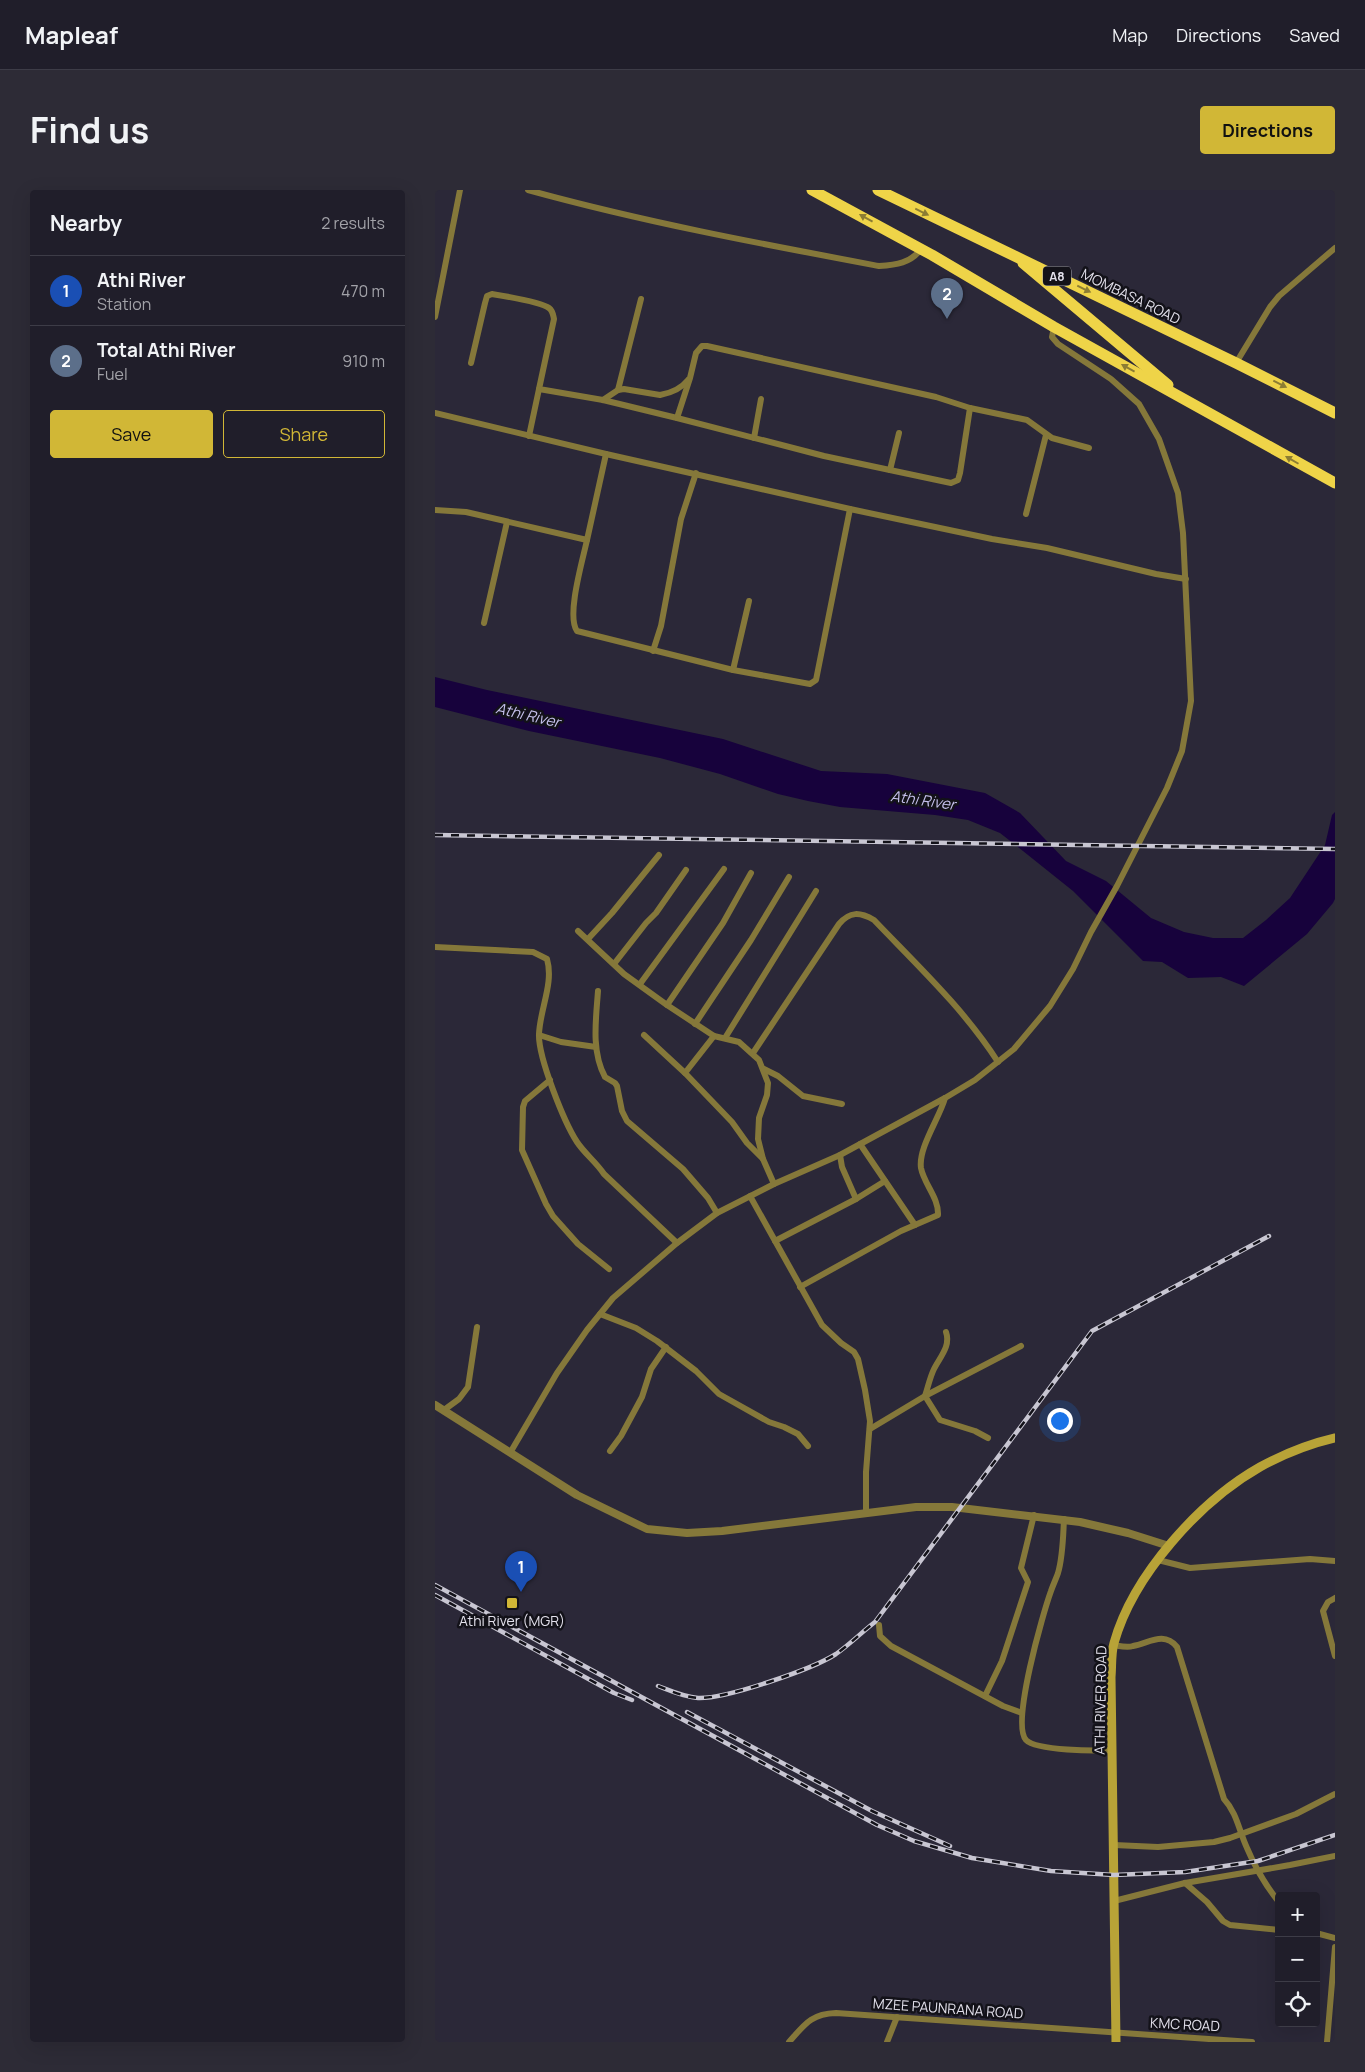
<!DOCTYPE html>
<meta charset="utf-8">
<style>
:root{--surface:#201e2a;--page:#2d2b36;--text:#f1f3f6;--muted:#a2a2a8;--line:#3d3c47;--accent:#d1b736}
body{margin:0;font-family:Manrope,sans-serif;background:var(--page);color:var(--text)}
.controls{position:absolute;right:15px;bottom:15px;display:grid;overflow:hidden;border-radius:5px;box-shadow:0 5px 20px #0002}
.controls button{width:45px;height:45px;display:grid;place-items:center;padding:0;border:0;border-bottom:1px solid var(--line);background:var(--surface);color:var(--text);font:25px sans-serif}
.you{position:absolute;left:624px;top:1230px;width:18px;height:18px;margin:-12px;border:4px solid #fff;border-radius:50%;background:#1a73e8;box-shadow:0 0 0 8px #1a73e833}
.badge{display:grid;place-items:center;width:32px;height:32px;border-radius:50%;background:var(--accent);color:#fff;font-size:16px;font-weight:700}
.pin{position:absolute;translate:-50% -41px;filter:drop-shadow(0 1px 2px #0008)}
.pin::after{content:'';position:absolute;top:26px;width:18px;height:15px;background:inherit;clip-path:polygon(0 0,100% 0,50% 100%)}
.list{margin:0;padding:0;list-style:none}
h2{display:flex;justify-content:space-between;align-items:center;height:65px;margin:0;padding:0 20px;font-size:21px}
h2 small{font-size:16px;font-weight:400;color:var(--muted)}
.list li{display:grid;grid-template-columns:32px 1fr auto;gap:15px;align-items:center;box-sizing:border-box;height:70px;padding:0 20px;border-top:1px solid var(--line)}
.list b{display:block;font-size:19px;white-space:nowrap}
.list p{margin:0;font-size:16px;white-space:nowrap;color:var(--muted)}
.list em{font-size:16px;font-style:normal;color:var(--muted)}
.actions{display:flex;gap:10px;padding:15px 20px}
.actions a{flex:1;padding:11px 0;border:1px solid var(--accent);border-radius:5px;text-align:center;font-size:18px;color:var(--accent)}
.actions .main{background:var(--accent);color:#111}
.icon{flex:none;width:28px;height:28px;fill:none;stroke:currentColor;stroke-width:2;stroke-linecap:round;stroke-linejoin:round}
.map{position:relative;flex:none;width:900px;height:1852px;overflow:hidden;border-radius:5px}
header{display:flex;align-items:center;gap:30px;box-sizing:border-box;height:70px;padding:0 25px;background:var(--surface);border-bottom:1px solid var(--line)}
header strong{font-size:24px}
nav{display:flex;gap:28px;margin-inline-start:auto;font-size:18px}
.intro{display:flex;align-items:center;justify-content:space-between;box-sizing:border-box;height:120px;padding:0 30px}
h1{margin:0;font-size:35px}
.button{padding:12px 22px;border-radius:5px;background:var(--accent);color:#111;font-size:18px;font-weight:700}
main{display:flex;gap:30px;padding:0 30px}
aside{flex:1;background:var(--surface);border-radius:5px;box-shadow:0 5px 20px #0002}
.map>svg:first-child{display:block}
</style>
<header>
<strong>Mapleaf</strong>
<nav><a>Map</a><a>Directions</a><a>Saved</a></nav>
</header>
<div class="intro"><h1>Find us</h1><a class="button">Directions</a></div>
<main>
<aside>
<h2>Nearby<small>2 results</small></h2>
<ul class="list">
<li><span class="badge" style="background:#1a4fb4">1</span><div><b>Athi River</b><p>Station</p></div><em>470 m</em></li>
<li><span class="badge" style="background:#5c6f8a">2</span><div><b>Total Athi River</b><p>Fuel</p></div><em>910 m</em></li>
</ul>
<div class="actions"><a class="main">Save</a><a>Share</a></div>
</aside>
<div class="map">
<svg width="900" height="1852" viewBox="0 0 900 1852">
<rect width="100%" height="100%" fill="#2b2838"/>
<polygon fill="#17023c" points="0,487 52,500 288,549 386,581 452,584 550,603 585,623 631,671 671,691 716,728 749,742 778,748 808,748 831,730 855,708 890,655 897,625 900,622 900,709 898,713 872,744 809,796 786,787 753,788 727,772 708,771 638,701 588,661 565,643 533,630 500,625 405,617 373,611 343,604 285,584 225,568 94,541 0,517"/>
<g fill="none" stroke-linecap="round" stroke-linejoin="round">
<g stroke="#85783a" stroke-width="6">
<path d="M93 0C209 32 327 54 444 76 461 75 476 73 486 59"/>
<polyline points="0,127 25,0"/>
<path d="M36 173 50 113 52 106 57 104C69 106 106 112 114 118 118 121 118 125 119 129L104 199 168 210 242 228 255 188 261 163 267 156H272L501 207 535 218 592 230 617 248 654 258"/>
<polyline points="801,173 835,117 844,106 900,58"/>
<polyline points="183,200 206,109"/>
<path d="M168 210 183 200 189 199 225 205C236 203 246 199 253 190"/>
<polyline points="0,223 171,264 415,319 557,349 612,358 721,384 751,389"/>
<polyline points="242,228 389,266 516,293 523,290 525,283 535,218"/>
<polyline points="94,246 104,199"/>
<polyline points="319,248 326,209"/>
<polyline points="455,280 464,243"/>
<polyline points="0,320 31,322 152,350 171,264"/>
<polyline points="591,324 611,245"/>
<path d="M152 350C148 369 131 426 142 441L298 480 375 494 381 490 415 319"/>
<polyline points="49,433 72,332"/>
<polyline points="218,461 226,436 246,329 261,283"/>
<polyline points="298,480 314,411"/>
<polyline points="143,741 189,784 232,815 279,846 304,852 324,870 333,893 332,905 324,928 323,949 328,969 339,994"/>
<polyline points="153,749 177,723 224,665"/>
<path d="M0 757 98 762 112 769C119 793 105 819 104 844 103 867 129 932 142 952 150 964 161 972 169 984L242 1053"/>
<polyline points="179,774 211,733 221,723 251,680"/>
<polyline points="205,794 289,679"/>
<path d="M163 801C161 829 156 861 170 887L180 893 182 896 187 921 192 931 248 979 273 1008 282 1023"/>
<polyline points="232,815 288,733 316,683"/>
<polyline points="260,834 316,750 354,687"/>
<polyline points="104,845 126,852 161,857"/>
<polyline points="209,845 250,883"/>
<polyline points="279,846 250,883 297,932 312,953 328,969"/>
<polyline points="290,848 381,701"/>
<path d="M318 863 404 734C415 721 425 722 439 730 482 775 529 819 563 872"/>
<polyline points="329,879 343,886 368,906 407,914"/>
<polyline points="115,890 90,911 88,917 87,960 111,1014 118,1026 143,1054 174,1079"/>
<polyline points="425,954 480,1035"/>
<polyline points="315,1006 387,1135 406,1153 419,1162 423,1169 430,1200 435,1231 431,1282 431,1323"/>
<polyline points="421,1009 450,991"/>
<polyline points="340,1051 421,1009 407,977 405,965"/>
<path d="M365 1097 466 1041 503 1025C504 1008 489 994 486 978 483 958 505 927 510 908"/>
<polyline points="165,1124 201,1138 222,1151 261,1181 284,1204 334,1232 349,1237 363,1244 373,1256"/>
<path d="M511 1142C516 1156 505 1167 499 1179 495 1187 493 1197 490 1206L505 1230 540 1241 553 1248"/>
<polyline points="9,1220 24,1209 33,1197 42,1137"/>
<polyline points="435,1239 490,1206 586,1156"/>
<polyline points="175,1261 186,1246 207,1207 216,1179 231,1157"/>
<polyline points="75,1263 122,1183 152,1140 178,1108 242,1053 282,1023 339,994 405,965 510,908 540,890 579,859 615,816 638,779 656,742 682,696 732,598 747,561 756,511 748,343 743,303 724,249 704,214 676,189 623,154 617,147 619,137"/>
<path d="M629 1329C628 1347 628 1366 623 1383 621 1389 618 1395 616 1401 608 1423 576 1534 591 1550 602 1561 661 1561 677 1560"/>
<polyline points="723,1370 755,1378 875,1369 900,1371"/>
<polyline points="900,1408 893,1412 888,1421 900,1466"/>
<polyline points="444,1435 445,1446 456,1456 568,1516 587,1523"/>
<path d="M678 1455C685 1456 692 1458 698 1456 714 1453 729 1441 742 1457L789 1609C802 1623 804 1641 812 1658 820 1677 831 1696 844 1712"/>
<polyline points="550,1506 567,1471 593,1392 586,1378 599,1325"/>
<polyline points="679,1655 723,1657 779,1652 795,1648 861,1624 900,1604"/>
<polyline points="750,1693 772,1712 788,1731 795,1735 844,1740"/>
<polyline points="679,1711 750,1693 855,1675 900,1666"/>
<polyline points="881,1743 900,1748"/>
<path d="M354 1852C370 1834 376 1824 401 1823L817 1852"/>
<polyline points="452,1852 462,1827"/>
<polyline points="892,1852 900,1757"/>
</g>
<polyline stroke="#85783a" stroke-width="8" points="0,1215 142,1305 212,1339 252,1343 287,1341 481,1317 517,1317 645,1332 693,1343 734,1356"/>
<path stroke="#b8a337" stroke-width="9" d="M681 1852 676 1487C677 1476 676 1463 679 1453 698 1385 765 1311 825 1277 849 1264 874 1254 900 1248"/>
<g stroke="#efd448" stroke-width="11">
<polyline points="377,0 497,65 619,137 900,293"/>
<polyline points="443,0 801,173 900,223"/>
<polyline points="588,73 733,195"/>
</g>
<g stroke="#c8c6d2" stroke-width="4.5">
<g id="rail">
<polyline points="0,645 900,659"/>
<polyline points="0,1395 442,1635 479,1651 537,1668 616,1681 679,1685 750,1682 823,1671 900,1645"/>
<polyline points="0,1405 179,1503 197,1510"/>
<path d="M223 1496C236 1501 249 1507 263 1508 291 1509 378 1479 401 1464 415 1454 427 1442 440 1432L657 1141 834 1046"/>
<polyline points="252,1522 437,1621 515,1656"/>
</g>
</g>
<use href="#rail" stroke="#131219" stroke-width="2.5" stroke-dasharray="8" stroke-linecap="butt"/>
</g>
<defs><path id="oneway-solid" d="M-6-.8H1V-3.2L6.5 0L1 3.2V.8H-6Z" transform="scale(1.25)"/></defs>
<g fill="#8c7d33">
<use href="#oneway-solid" transform="translate(487 22) rotate(26)"/>
<use href="#oneway-solid" transform="translate(431 28) rotate(-151)"/>
<use href="#oneway-solid" transform="translate(649 99) rotate(26)"/>
<use href="#oneway-solid" transform="translate(693 178) rotate(-151)"/>
<use href="#oneway-solid" transform="translate(845 194) rotate(27)"/>
<use href="#oneway-solid" transform="translate(857 270) rotate(-150)"/>
</g>
<rect fill="#d1b736" stroke="#131219" stroke-width="2" x="71" y="1407" width="12" height="12" rx="2.5"/>
<g text-anchor="middle" dominant-baseline="central" stroke-width="5" stroke-linejoin="round" paint-order="stroke">
<rect fill="#131219" stroke="#a5a3ad" stroke-width="1" x="608" y="76.5" width="28" height="19" rx="4"/>
<g font-size="12" font-weight="bold" fill="#e3e1ec">
<text x="622" y="86">A8</text>
</g>
<g font-size="14" fill="#e3e1ec" stroke="#131219">
<text transform="translate(696 106) rotate(26)">MOMBASA ROAD</text>
<text transform="translate(665 1510) rotate(-89)">ATHI RIVER ROAD</text>
<text transform="translate(513 1818) rotate(4)">MZEE PAUNRANA ROAD</text>
<text transform="translate(750 1834) rotate(3)">KMC ROAD</text>
</g>
<g font-size="14" fill="#e3e1ec" stroke="#131219">
<text x="77" y="1430">Athi River (MGR)</text>
</g>
<g font-size="15" font-style="italic" fill="#c6c1ed" stroke="#131219">
<text transform="translate(93 525) rotate(13)">Athi River</text>
<text transform="translate(488 610) rotate(8)">Athi River</text>
</g>
</g>
</svg>
<div class="controls">
<button>+</button>
<button>−</button>
<button><svg class="icon" aria-label="locate" viewBox="0 0 24 24"><circle cx="12" cy="12" r="6"/><path d="M12 2v4M12 18v4M2 12h4M18 12h4"/></svg></button>
</div>
<div class="you"></div>
<div class="pin badge" style="left:86px;top:1402px;background:#1a4fb4">1</div>
<div class="pin badge" style="left:512px;top:129px;background:#5c6f8a">2</div>
</div>
</main>
